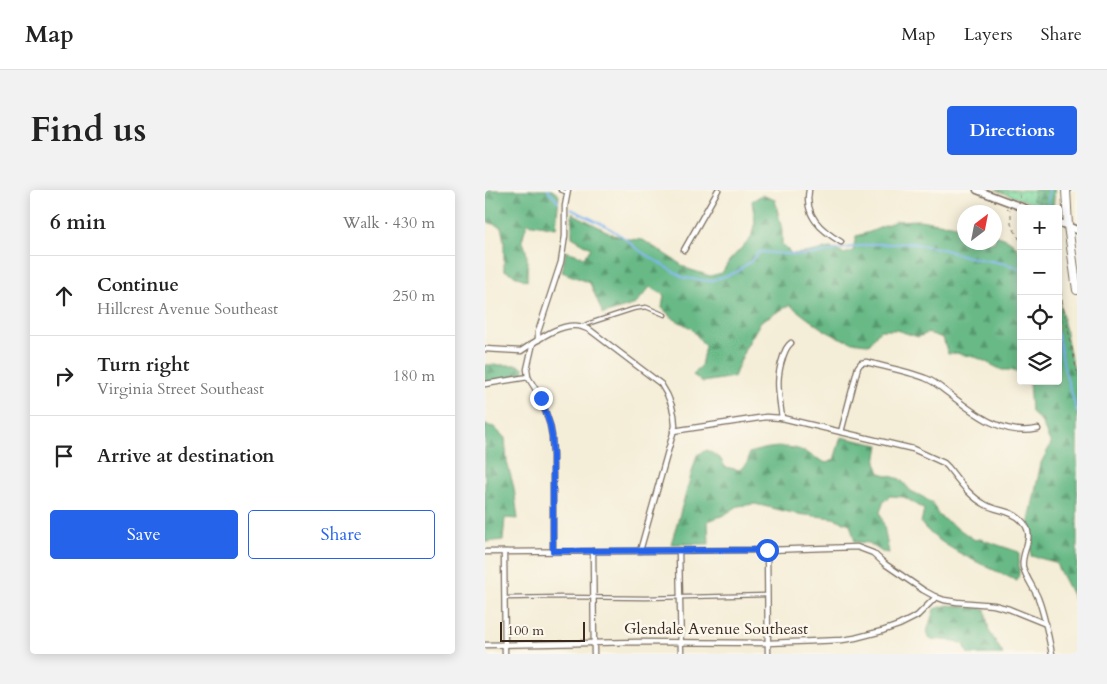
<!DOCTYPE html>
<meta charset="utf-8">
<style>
:root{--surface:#fff;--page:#f2f2f2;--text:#222;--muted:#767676;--line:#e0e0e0;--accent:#2563eb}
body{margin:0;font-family:Cardo,serif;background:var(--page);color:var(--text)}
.controls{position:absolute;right:15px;top:15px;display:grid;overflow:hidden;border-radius:5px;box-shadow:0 2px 12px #0003}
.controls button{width:45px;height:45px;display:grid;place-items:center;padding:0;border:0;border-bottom:1px solid var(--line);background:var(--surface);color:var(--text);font:25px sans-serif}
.compass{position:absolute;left:472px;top:15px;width:45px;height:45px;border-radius:50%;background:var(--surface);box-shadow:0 2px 12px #0003;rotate:32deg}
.scale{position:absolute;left:15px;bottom:12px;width:85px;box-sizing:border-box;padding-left:5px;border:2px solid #3b2a1e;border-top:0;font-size:14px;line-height:18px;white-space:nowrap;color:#3b2a1e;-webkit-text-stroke:4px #fbf7ec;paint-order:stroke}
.stop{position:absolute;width:15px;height:15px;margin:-11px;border:4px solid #2563eb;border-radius:50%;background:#fff}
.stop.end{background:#2563eb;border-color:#fff;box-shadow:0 1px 5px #0008}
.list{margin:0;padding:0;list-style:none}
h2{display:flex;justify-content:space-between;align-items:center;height:65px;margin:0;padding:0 20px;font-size:21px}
h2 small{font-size:16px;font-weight:400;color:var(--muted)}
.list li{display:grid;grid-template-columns:32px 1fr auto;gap:15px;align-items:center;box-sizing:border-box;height:80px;padding:0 20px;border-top:1px solid var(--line)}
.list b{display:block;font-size:19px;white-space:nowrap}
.list p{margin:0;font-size:16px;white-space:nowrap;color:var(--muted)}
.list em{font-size:16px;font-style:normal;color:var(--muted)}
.actions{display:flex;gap:10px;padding:15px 20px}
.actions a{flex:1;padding:11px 0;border:1px solid var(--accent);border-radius:5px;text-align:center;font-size:18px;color:var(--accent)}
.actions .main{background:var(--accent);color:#fff}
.icon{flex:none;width:28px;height:28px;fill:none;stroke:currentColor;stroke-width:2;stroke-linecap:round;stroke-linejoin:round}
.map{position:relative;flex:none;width:592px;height:464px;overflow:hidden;border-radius:5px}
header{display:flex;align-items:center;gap:30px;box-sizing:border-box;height:70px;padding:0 25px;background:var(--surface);border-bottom:1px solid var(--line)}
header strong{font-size:24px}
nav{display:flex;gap:28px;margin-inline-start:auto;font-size:18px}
.intro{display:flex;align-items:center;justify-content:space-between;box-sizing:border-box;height:120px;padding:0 30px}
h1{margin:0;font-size:35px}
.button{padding:12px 22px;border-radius:5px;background:var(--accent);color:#fff;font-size:18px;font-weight:700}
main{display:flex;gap:30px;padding:0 30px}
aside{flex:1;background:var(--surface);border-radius:5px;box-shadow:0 2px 12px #0003}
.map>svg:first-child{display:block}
</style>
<header>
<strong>Map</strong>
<nav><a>Map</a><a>Layers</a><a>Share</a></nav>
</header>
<div class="intro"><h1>Find us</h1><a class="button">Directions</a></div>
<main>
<aside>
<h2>6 min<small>Walk · 430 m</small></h2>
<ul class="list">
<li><svg class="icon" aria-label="ahead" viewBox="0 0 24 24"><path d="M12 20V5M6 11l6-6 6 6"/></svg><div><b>Continue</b><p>Hillcrest Avenue Southeast</p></div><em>250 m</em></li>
<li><svg class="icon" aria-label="right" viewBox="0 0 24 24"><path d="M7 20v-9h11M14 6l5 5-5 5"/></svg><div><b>Turn right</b><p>Virginia Street Southeast</p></div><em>180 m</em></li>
<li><svg class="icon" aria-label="arrive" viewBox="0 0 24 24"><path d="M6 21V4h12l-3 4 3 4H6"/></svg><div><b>Arrive at destination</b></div></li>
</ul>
<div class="actions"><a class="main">Save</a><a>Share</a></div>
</aside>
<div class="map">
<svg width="592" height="464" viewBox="0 0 592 464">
<defs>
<pattern id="green-dots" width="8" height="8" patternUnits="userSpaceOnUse" patternTransform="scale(1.25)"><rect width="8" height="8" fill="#7fd9a0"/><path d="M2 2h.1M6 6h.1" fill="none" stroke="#6fba89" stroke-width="1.8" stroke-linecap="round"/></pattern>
<pattern id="forest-firs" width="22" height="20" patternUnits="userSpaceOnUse" patternTransform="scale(1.25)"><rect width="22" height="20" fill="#67b986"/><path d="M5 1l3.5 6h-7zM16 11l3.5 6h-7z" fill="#56976d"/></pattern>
</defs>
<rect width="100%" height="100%" fill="#fbf7ec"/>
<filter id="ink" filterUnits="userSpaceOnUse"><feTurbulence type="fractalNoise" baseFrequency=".02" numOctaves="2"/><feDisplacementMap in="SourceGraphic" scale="10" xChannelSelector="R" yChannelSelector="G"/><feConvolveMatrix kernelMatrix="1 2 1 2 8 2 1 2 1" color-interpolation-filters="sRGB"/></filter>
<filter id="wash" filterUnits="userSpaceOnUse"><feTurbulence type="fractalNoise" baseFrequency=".0096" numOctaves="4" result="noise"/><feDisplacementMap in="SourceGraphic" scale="20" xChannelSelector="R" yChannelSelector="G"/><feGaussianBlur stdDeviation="1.12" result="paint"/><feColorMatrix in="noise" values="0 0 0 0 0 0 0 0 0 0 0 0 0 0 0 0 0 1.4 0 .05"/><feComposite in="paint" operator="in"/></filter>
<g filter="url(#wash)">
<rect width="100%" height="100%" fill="#f4edd7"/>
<polygon fill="url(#green-dots)" stroke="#5d825f" points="511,0 556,0 554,16"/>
<g fill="url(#forest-firs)" stroke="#517252">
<path d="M0 0H67L74 5 71 38 42 33 37 50C44 63 42 77 42 91L19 80V51L16 37 3 32 0 29Z"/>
<polygon points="549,0 570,0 568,17 548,10"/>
<path d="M277 5 290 10 297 40V54L307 64 320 63 345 58 359 64 368 61 371 46 385 42 411 31 434 30 479 37 480 52H510V45C522 49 529 51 536 64V184L526 180H517L493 168 471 163 463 164 458 148 443 143 433 147 411 140H395L384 154C351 153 330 134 305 115L276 131 260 159 249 187 218 192 208 185 216 176 220 156 206 138 189 129 177 118 179 105 165 97 151 114 118 124 105 93 77 82 81 61 100 67 106 58 87 47V23L129 45 144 49 158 50 203 79 225 86 237 83 244 71 266 48 270 32 267 11Z"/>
<polygon points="573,103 586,169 592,187 592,415 570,372 546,366 544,331 556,273 566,254 556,231 546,222 544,191 573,191"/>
<polygon points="0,175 33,175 39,178 38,186 0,192"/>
<polygon points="0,235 9,237 20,248 22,272 29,298 33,329 20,328 18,350 1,352 0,348"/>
<path d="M356 247 394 255 391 272 395 283 415 289 426 301 438 307 448 314 453 325 490 350 495 349 534 362V384L532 391C504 377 453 357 436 333L439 319 419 307 405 306 399 311 395 322 399 336 404 363 397 362 384 353 370 352 365 334 348 328 312 324 270 314 253 316 239 325 223 331 224 354H186L212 265 222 260 235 268 240 277 255 280 263 271 264 263C279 258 301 254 316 260 324 264 333 269 341 273L349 270Z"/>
<polygon points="463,415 500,419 504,441 518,464 483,464 479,454 470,451 445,449 442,442 449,419"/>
</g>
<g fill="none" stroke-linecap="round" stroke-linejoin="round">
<g stroke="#80b6ef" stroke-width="2">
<polyline points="63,0 73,12"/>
<polyline points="563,14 564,0"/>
<polyline points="86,19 121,36 138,47 155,61 199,88 225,91 252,82 267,70 274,62 315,65 333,64 354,59 390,54 408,54 426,53 457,59 483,67 522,74 536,79"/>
<polyline points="573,144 579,178 592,222"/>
</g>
</g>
</g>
<g filter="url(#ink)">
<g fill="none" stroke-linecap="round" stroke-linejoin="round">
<g stroke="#7c6e5f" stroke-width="5">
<g id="lane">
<polyline points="75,0 83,3"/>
<polyline points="98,136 102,134 148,119 161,117 180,125"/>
<polyline points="20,408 77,407 161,408 282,405"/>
</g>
</g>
<g stroke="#7c6e5f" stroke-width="7">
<g id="street">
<path d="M324 0C319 26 336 40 356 52"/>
<polyline points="199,60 233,0"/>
<polyline points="53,150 53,142 76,72 80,46 80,16 83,0"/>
<polyline points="0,159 36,161 48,153"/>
<polyline points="0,194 43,187"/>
<path d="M297 228C294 204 290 190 298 167 300 161 301 157 306 153"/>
<path d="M188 241 281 227 297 228 428 259 459 273 463 277C474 291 484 306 501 315 512 321 526 320 536 330 553 346 535 361 538 377 541 388 549 398 553 408 560 426 563 445 567 464"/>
<path d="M356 242 373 177 376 173 381 172C400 177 422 181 440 188 449 191 456 198 463 203 489 223 518 247 553 239"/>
<polyline points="282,360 283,464"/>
<path d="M68 361V266L67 246 65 235 56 208 43 187 42 179 48 153C60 145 77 134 93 136 97 136 101 139 105 140L176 194C184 206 190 221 190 236L155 361"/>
<polyline points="108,361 109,464"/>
<polyline points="194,361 196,464"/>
<polyline points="0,362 282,360 372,357 388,363 400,374 438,400 451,407 459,410 472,412 509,415 524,419 561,434"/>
<polyline points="19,362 20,464"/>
<polyline points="0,455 153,452 283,453 357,450 370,448 397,441 414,435 432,426 451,407"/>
</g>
</g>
<g stroke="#7c6e5f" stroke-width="9">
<g id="secondary">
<polyline points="492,0 542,19"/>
<polyline points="573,32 592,40"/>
</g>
</g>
<g stroke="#7c6e5f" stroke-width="10">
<polyline id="primary" points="581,0 583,36 592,100"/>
</g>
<g stroke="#7c6e5f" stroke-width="1" stroke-dasharray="4 4" stroke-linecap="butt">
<polyline points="535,8 536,0"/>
<polyline points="522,18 526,21 526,34 536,52"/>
<polyline points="535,27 536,37"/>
<polyline points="573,86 579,121 592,182"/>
</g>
<use href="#lane" stroke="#fff" stroke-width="2.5"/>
<use href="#street" stroke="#fff" stroke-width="4.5"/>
<use href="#secondary" stroke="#fff" stroke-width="6"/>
<use href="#primary" stroke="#fff" stroke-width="8"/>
</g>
</g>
<g fill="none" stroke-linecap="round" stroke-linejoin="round" filter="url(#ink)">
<polyline stroke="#2563eb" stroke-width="6" points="56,208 65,235 67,246 68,266 68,361 282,360"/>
</g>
<g text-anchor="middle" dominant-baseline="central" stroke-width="5" stroke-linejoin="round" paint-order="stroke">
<g font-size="16" fill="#3b2a1e" stroke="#fbf7ec">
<text x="231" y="439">Glendale Avenue Southeast</text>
</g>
</g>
</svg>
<div class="controls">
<button>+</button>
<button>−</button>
<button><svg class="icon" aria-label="locate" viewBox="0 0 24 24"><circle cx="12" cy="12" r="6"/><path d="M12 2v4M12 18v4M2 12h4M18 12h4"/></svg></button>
<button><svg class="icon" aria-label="layers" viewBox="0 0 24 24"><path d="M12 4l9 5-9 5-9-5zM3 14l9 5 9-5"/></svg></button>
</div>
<svg class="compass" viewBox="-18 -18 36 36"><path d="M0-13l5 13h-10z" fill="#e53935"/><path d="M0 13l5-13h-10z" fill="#767676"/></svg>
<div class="scale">100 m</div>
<div class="stop" style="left:282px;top:360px"></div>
<div class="stop end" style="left:56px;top:208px"></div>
</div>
</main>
